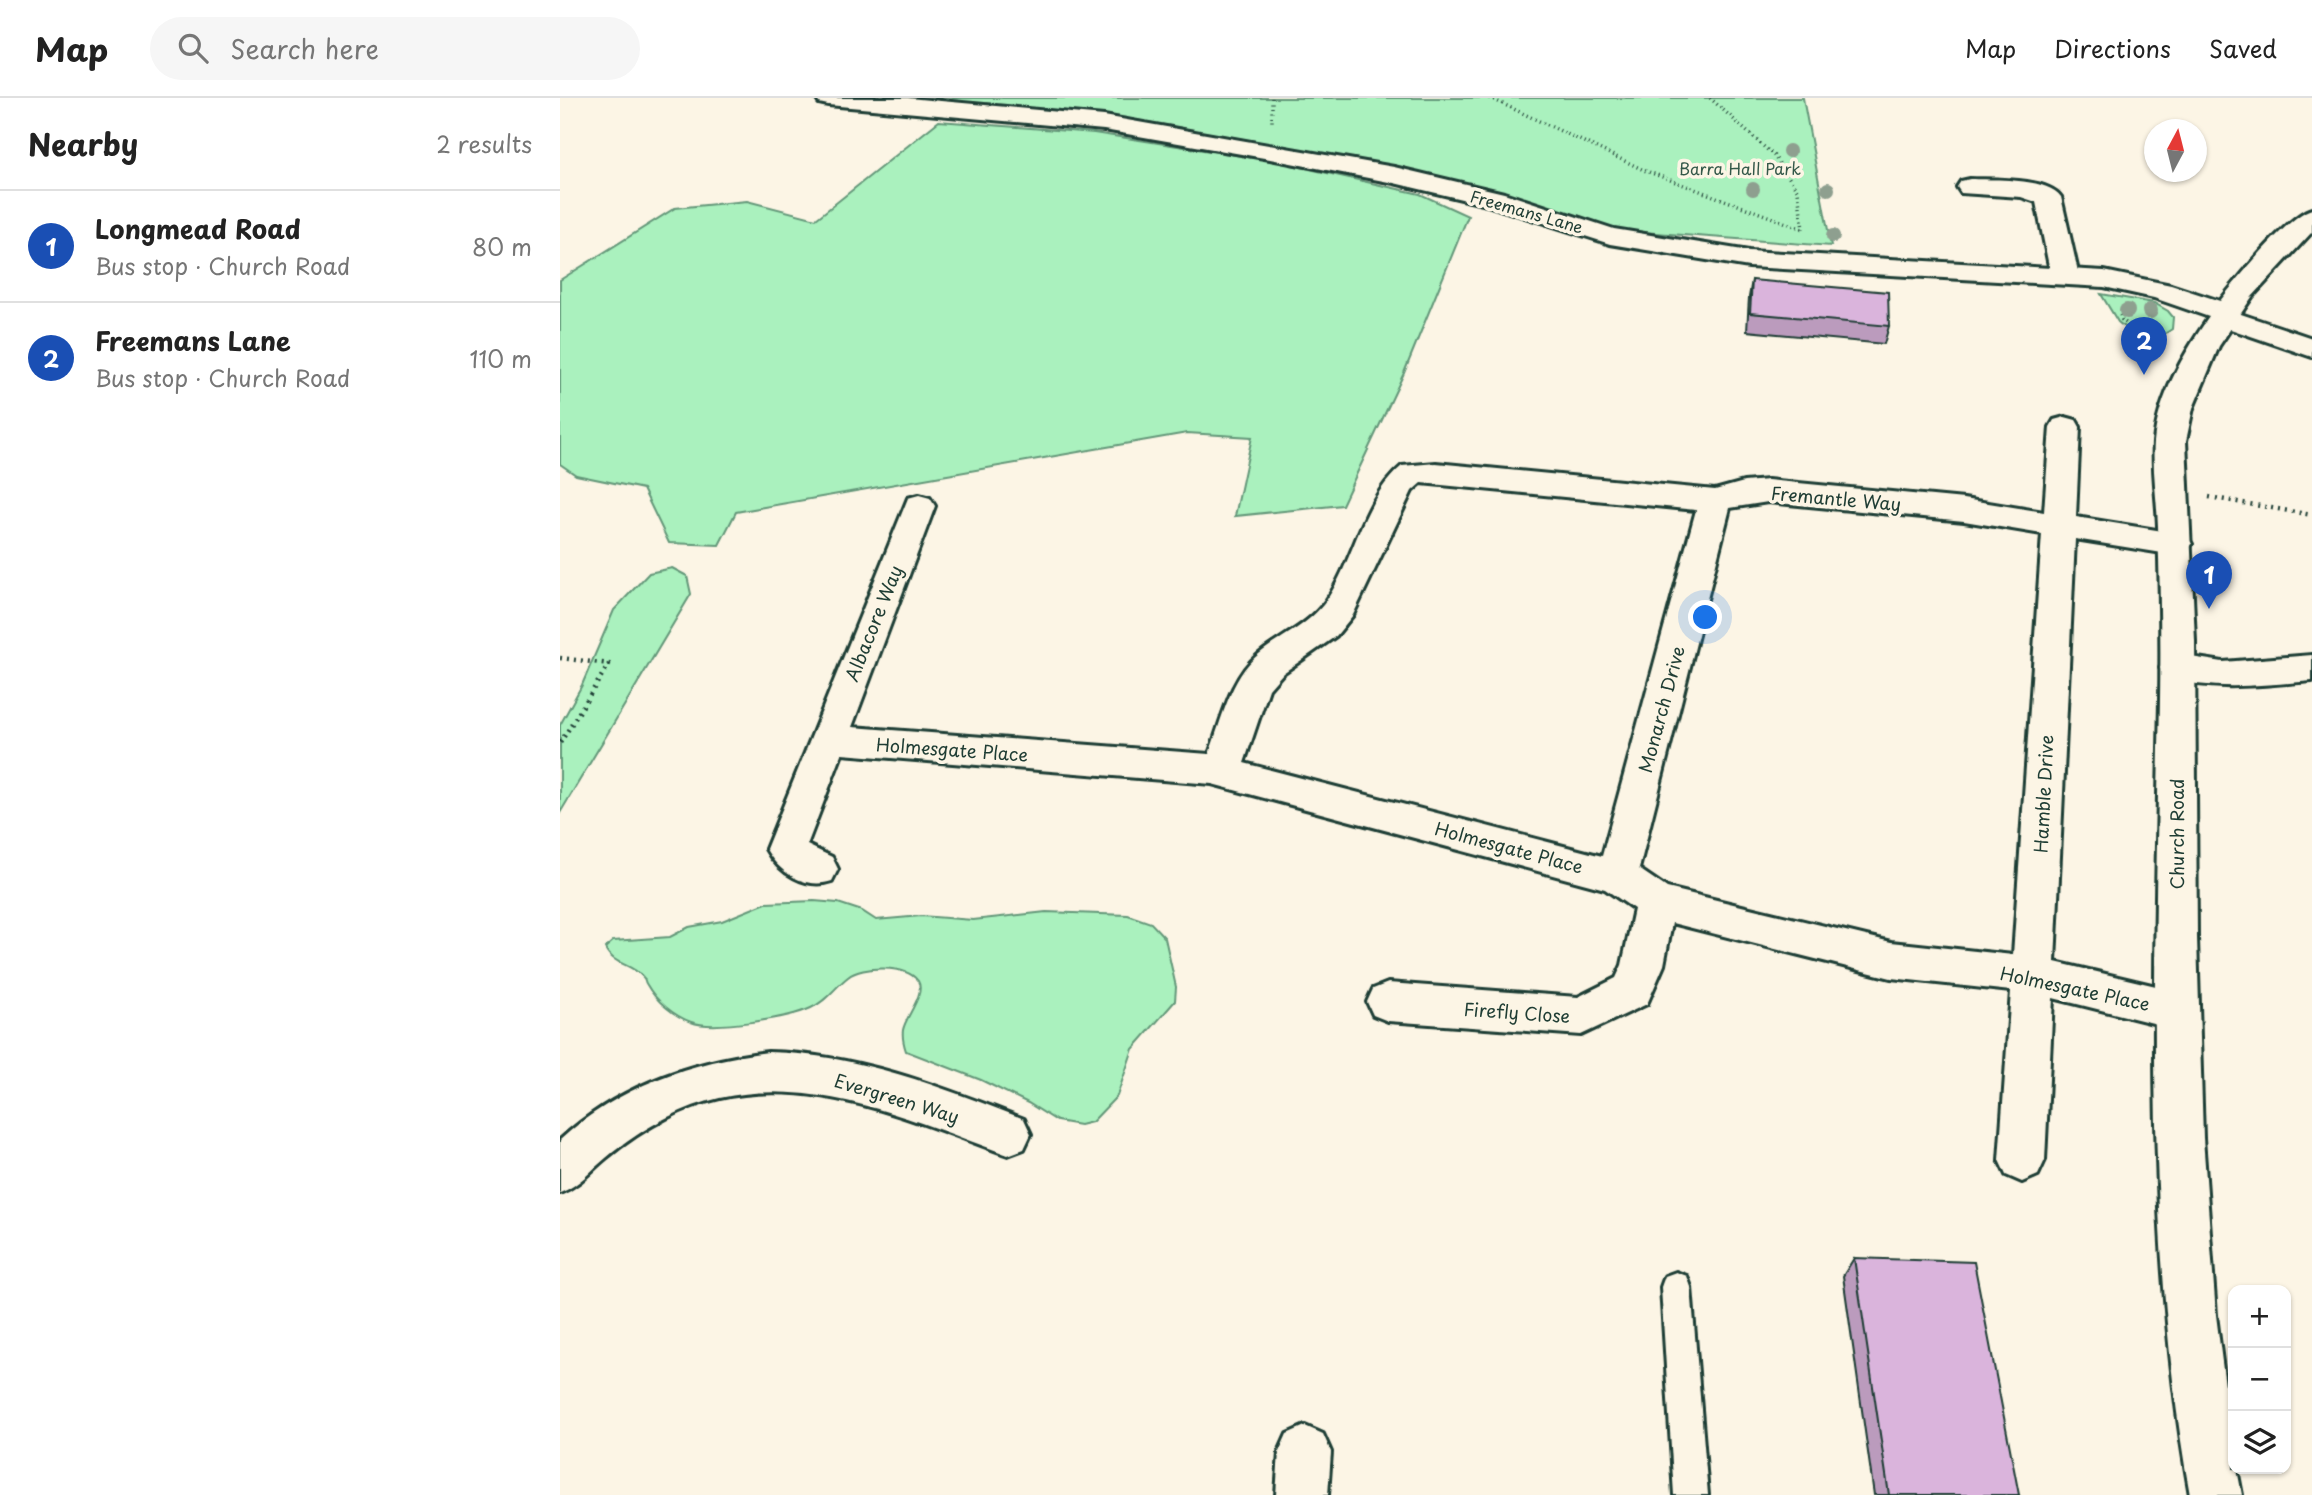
<!DOCTYPE html>
<meta charset="utf-8">
<style>
:root{--surface:#fff;--page:#f6f6f6;--text:#222;--muted:#767676;--line:#e0e0e0;--accent:#2563eb}
body{margin:0;font-family:"Playpen Sans",sans-serif;background:var(--page);color:var(--text)}
.controls{position:absolute;right:21px;bottom:21px;display:grid;overflow:hidden;border-radius:14px;box-shadow:0 2px 5px #0004}
.controls button{width:63px;height:63px;display:grid;place-items:center;padding:0;border:0;border-bottom:2px solid var(--line);background:var(--surface);color:var(--text);font:35px sans-serif}
.compass{position:absolute;left:1584px;top:21px;width:63px;height:63px;border-radius:50%;background:var(--surface);box-shadow:0 2px 5px #0004;rotate:7deg}
.you{position:absolute;left:1146px;top:520px;width:24px;height:24px;margin:-18px;border:5px solid #fff;border-radius:50%;background:#1a73e8;box-shadow:0 0 0 10px #1a73e833}
.badge{display:grid;place-items:center;width:46px;height:46px;border-radius:50%;background:var(--accent);color:#fff;font-size:23px;font-weight:700}
.pin{position:absolute;translate:-50% -58px;filter:drop-shadow(0 2px 4px #0008)}
.pin::after{content:'';position:absolute;top:37px;width:24px;height:21px;background:inherit;clip-path:polygon(0 0,100% 0,50% 100%)}
.list{margin:0;padding:0;list-style:none}
h2{display:flex;justify-content:space-between;align-items:center;height:91px;margin:0;padding:0 28px;font-size:30px}
h2 small{font-size:23px;font-weight:400;color:var(--muted)}
.list li{display:grid;grid-template-columns:46px 1fr auto;gap:21px;align-items:center;box-sizing:border-box;height:112px;padding:0 28px;border-top:2px solid var(--line)}
.list b{display:block;font-size:26px;white-space:nowrap}
.list p{margin:0;font-size:23px;white-space:nowrap;color:var(--muted)}
.list em{font-size:23px;font-style:normal;color:var(--muted)}
.icon{flex:none;width:38px;height:38px;fill:none;stroke:currentColor;stroke-width:2;stroke-linecap:round;stroke-linejoin:round}
.map{position:relative;flex:none;width:1752px;height:1397px;overflow:hidden}
header{display:flex;align-items:center;gap:42px;box-sizing:border-box;height:98px;padding:0 35px;background:var(--surface);border-bottom:2px solid var(--line)}
header strong{font-size:33px}
nav{display:flex;gap:38px;margin-inline-start:auto;font-size:24px}
.search{width:490px;height:63px;background:var(--page);display:flex;align-items:center;gap:18px;box-sizing:border-box;padding:0 24px;border-radius:38px;color:var(--muted);font-size:26px}
main{display:flex}
aside{flex:1;background:var(--surface)}
.map>svg:first-child{display:block}
</style>
<header>
<strong>Map</strong>
<div class="search"><svg class="icon" aria-label="search" viewBox="0 0 24 24"><circle cx="10" cy="10" r="6"/><path d="M15 15l6 6"/></svg>Search here</div>
<nav><a>Map</a><a>Directions</a><a>Saved</a></nav>
</header>
<main>
<aside>
<h2>Nearby<small>2 results</small></h2>
<ul class="list">
<li><span class="badge" style="background:#1a4fb4">1</span><div><b>Longmead Road</b><p>Bus stop · Church Road</p></div><em>80 m</em></li>
<li><span class="badge" style="background:#1a4fb4">2</span><div><b>Freemans Lane</b><p>Bus stop · Church Road</p></div><em>110 m</em></li>
</ul>
</aside>
<div class="map">
<svg width="1752" height="1397" viewBox="0 0 1752 1397">
<rect width="100%" height="100%" fill="#fcf5e5"/>
<filter id="ink" filterUnits="userSpaceOnUse"><feTurbulence type="fractalNoise" baseFrequency=".0143" numOctaves="2"/><feDisplacementMap in="SourceGraphic" scale="14" xChannelSelector="R" yChannelSelector="G"/><feConvolveMatrix kernelMatrix="1 2 1 2 8 2 1 2 1" color-interpolation-filters="sRGB"/></filter>
<g filter="url(#ink)">
<g fill="#aaf1be" stroke="#649779" stroke-width="2">
<polygon points="336,0 1243,0 1271,148 1055,132 899,86 711,46 565,20"/>
<polygon points="379,23 534,35 714,63 860,96 908,118 844,275 782,407 675,418 692,339 627,335 176,414 159,447 109,445 83,391 16,377 0,366 0,182 115,110 187,103 256,121"/>
<polygon points="1541,196 1594,205 1608,213 1613,219 1612,231 1587,248 1558,224"/>
<polygon points="112,470 127,478 131,496 0,715 0,627 22,587 54,512 89,475"/>
<path d="M254 803 278 805 302 813 316 822 361 818 413 822 486 814 568 817 591 825 605 840 616 889 615 903 573 951 557 998 532 1024 520 1027 497 1023 468 1005 421 982 346 953C344 947 342 939 343 932 345 919 366 896 358 883 346 866 302 868 288 879 275 889 267 903 251 910 229 920 153 933 131 924 114 918 96 903 87 887 83 881 87 883 82 878 70 865 53 867 45 850L53 843 110 839 129 829 162 823 206 805Z"/>
</g>
<g fill="none" stroke-linecap="round" stroke-linejoin="round">
<g stroke="#1f3d34" stroke-width="6">
<polygon id="lane" points="1116,1174 1127,1178 1131,1189 1148,1397 1114,1397 1101,1189 1105,1178"/>
</g>
<g stroke="#1f3d34" stroke-width="6">
<g id="street">
<path d="M1410 81C1432 82 1487 79 1501 99L1519 178 1515 184 1505 186 1495 184 1491 178 1476 104 1461 99 1401 95 1397 89 1401 83Z"/>
<polygon points="1663,210 1752,240 1752,259 1653,225 1649,219 1653,213"/>
<path d="M1505 319 1516 322 1520 329 1516 419 1615 435 1627 438 1632 446 1627 454 1615 457 1515 441 1495 864 1617 893 1632 899 1638 912 1632 925 1617 931 1493 900 1485 1062 1478 1077 1462 1084 1446 1077 1439 1062 1451 893 1331 880 1112 825 1104 867 1087 906 1021 937 828 923 813 917 807 904 813 891 828 885 1018 899 1056 880 1062 867 1074 811 1045 791 652 686 282 656 247 747 272 759 278 771 272 783C246 792 219 775 206 751L348 400 359 397 370 400 375 408 292 629 649 656C662 622 670 579 699 556 721 538 749 527 766 503 795 461 802 401 842 368L876 365 1155 392 1184 384 1208 382 1404 401 1484 414 1490 329 1494 322ZM861 385 1136 412 1042 758 684 665 709 591 723 575 776 538 793 517 852 393ZM1208 404 1404 423 1482 436 1453 857 1331 844 1107 790 1079 771 1170 410Z"/>
<path d="M1618 557 1663 564 1752 557V583C1702 587 1654 594 1605 579L1600 570 1605 561Z"/>
<path d="M208 954C298 956 381 989 464 1021L471 1036 464 1051 448 1057C341 1018 220 961 108 1019 86 1030 65 1044 46 1060 30 1073 20 1087 0 1095V1042C57 989 132 963 208 954Z"/>
<polygon points="745,1328 763,1336 771,1354 768,1397 716,1397 719,1354 727,1336"/>
</g>
</g>
<g stroke="#1f3d34" stroke-width="6">
<path id="secondary" d="M256 0H348L544 18 834 69 944 95 1054 131 1189 153 1544 173 1611 187 1660 203C1677 182 1728 117 1752 111V134L1692 199 1659 248 1633 310 1626 343 1635 543 1637 840 1643 1040 1656 1217 1673 1350V1371H1677L1682 1397H1630C1583 1137 1595 864 1600 602 1601 544 1600 486 1598 428 1597 400 1592 371 1594 344 1598 299 1624 255 1649 219L1594 200 1544 189 1189 169 1050 146 927 107 834 85 710 61 544 32 268 7 259 5Z"/>
</g>
<g stroke="#1f3d34" stroke-width="3.5" stroke-dasharray="1 3.5" stroke-linecap="butt">
<polyline points="712,0 712,24"/>
<polyline points="930,0 1086,73 1243,131"/>
<polyline points="1150,0 1214,58 1238,93 1243,131"/>
<polyline points="1560,217 1562,222 1601,251"/>
</g>
<g stroke="#1f3d34" stroke-width="4.5" stroke-dasharray="2 5" stroke-linecap="butt">
<polyline points="1649,399 1752,417"/>
<polyline points="0,560 49,566 0,645"/>
</g>
<use href="#lane" fill="#fcf5e5" fill-rule="evenodd"/>
<use href="#street" fill="#fcf5e5" fill-rule="evenodd"/>
<use href="#secondary" fill="#fcf5e5" fill-rule="evenodd"/>
</g>
<g fill="#8e9f8f">
<circle cx="1229" cy="53" r="7"/>
<circle cx="1193" cy="91" r="7"/>
<circle cx="1268" cy="91" r="7"/>
<circle cx="1273" cy="138" r="7"/>
<circle cx="1567" cy="213" r="8"/>
<circle cx="1590" cy="213" r="8"/>
</g>
<g fill="#bb9bbd" stroke="#1f3d34" stroke-width="2">
<polygon points="1192,182 1329,228 1324,246 1187,233 1189,199"/>
<polygon points="1294,1160 1459,1397 1314,1397 1283,1178"/>
</g>
<g fill="#dab4dc" stroke="#1f3d34" stroke-width="2">
<polygon points="1192,182 1328,194 1329,228 1190,215"/>
<polygon points="1294,1160 1414,1164 1459,1397 1329,1397"/>
</g>
</g>
<g text-anchor="middle" dominant-baseline="central" stroke-width="7" stroke-linejoin="round" paint-order="stroke">
<g font-size="16" fill="#345849" stroke="#fcf5e5">
<text x="1180" y="70">Barra Hall Park</text>
</g>
<g font-size="16" fill="#1f3d34" stroke="#fcf5e5">
<text transform="translate(967 113) rotate(16)">Freemans Lane</text>
</g>
<g font-size="18" fill="#1f3d34" stroke="#fcf5e5">
<text transform="translate(1276 400) rotate(5)">Fremantle Way</text>
<text transform="translate(313 525) rotate(-68)">Albacore Way</text>
<text transform="translate(1101 611) rotate(-75)">Monarch Drive</text>
<text transform="translate(392 651) rotate(4)">Holmesgate Place</text>
<text transform="translate(1483 696) rotate(-87)">Hamble Drive</text>
<text transform="translate(1616 736) rotate(-90)">Church Road</text>
<text transform="translate(949 749) rotate(15)">Holmesgate Place</text>
<text transform="translate(1515 890) rotate(12)">Holmesgate Place</text>
<text transform="translate(957 914) rotate(4)">Firefly Close</text>
<text transform="translate(337 1000) rotate(17)">Evergreen Way</text>
</g>
</g>
</svg>
<div class="controls">
<button>+</button>
<button>−</button>
<button><svg class="icon" aria-label="layers" viewBox="0 0 24 24"><path d="M12 4l9 5-9 5-9-5zM3 14l9 5 9-5"/></svg></button>
</div>
<svg class="compass" viewBox="-18 -18 36 36"><path d="M0-13l5 13h-10z" fill="#e53935"/><path d="M0 13l5-13h-10z" fill="#767676"/></svg>
<div class="you"></div>
<div class="pin badge" style="left:1649px;top:511px;background:#1a4fb4">1</div>
<div class="pin badge" style="left:1584px;top:277px;background:#1a4fb4">2</div>
</div>
</main>
